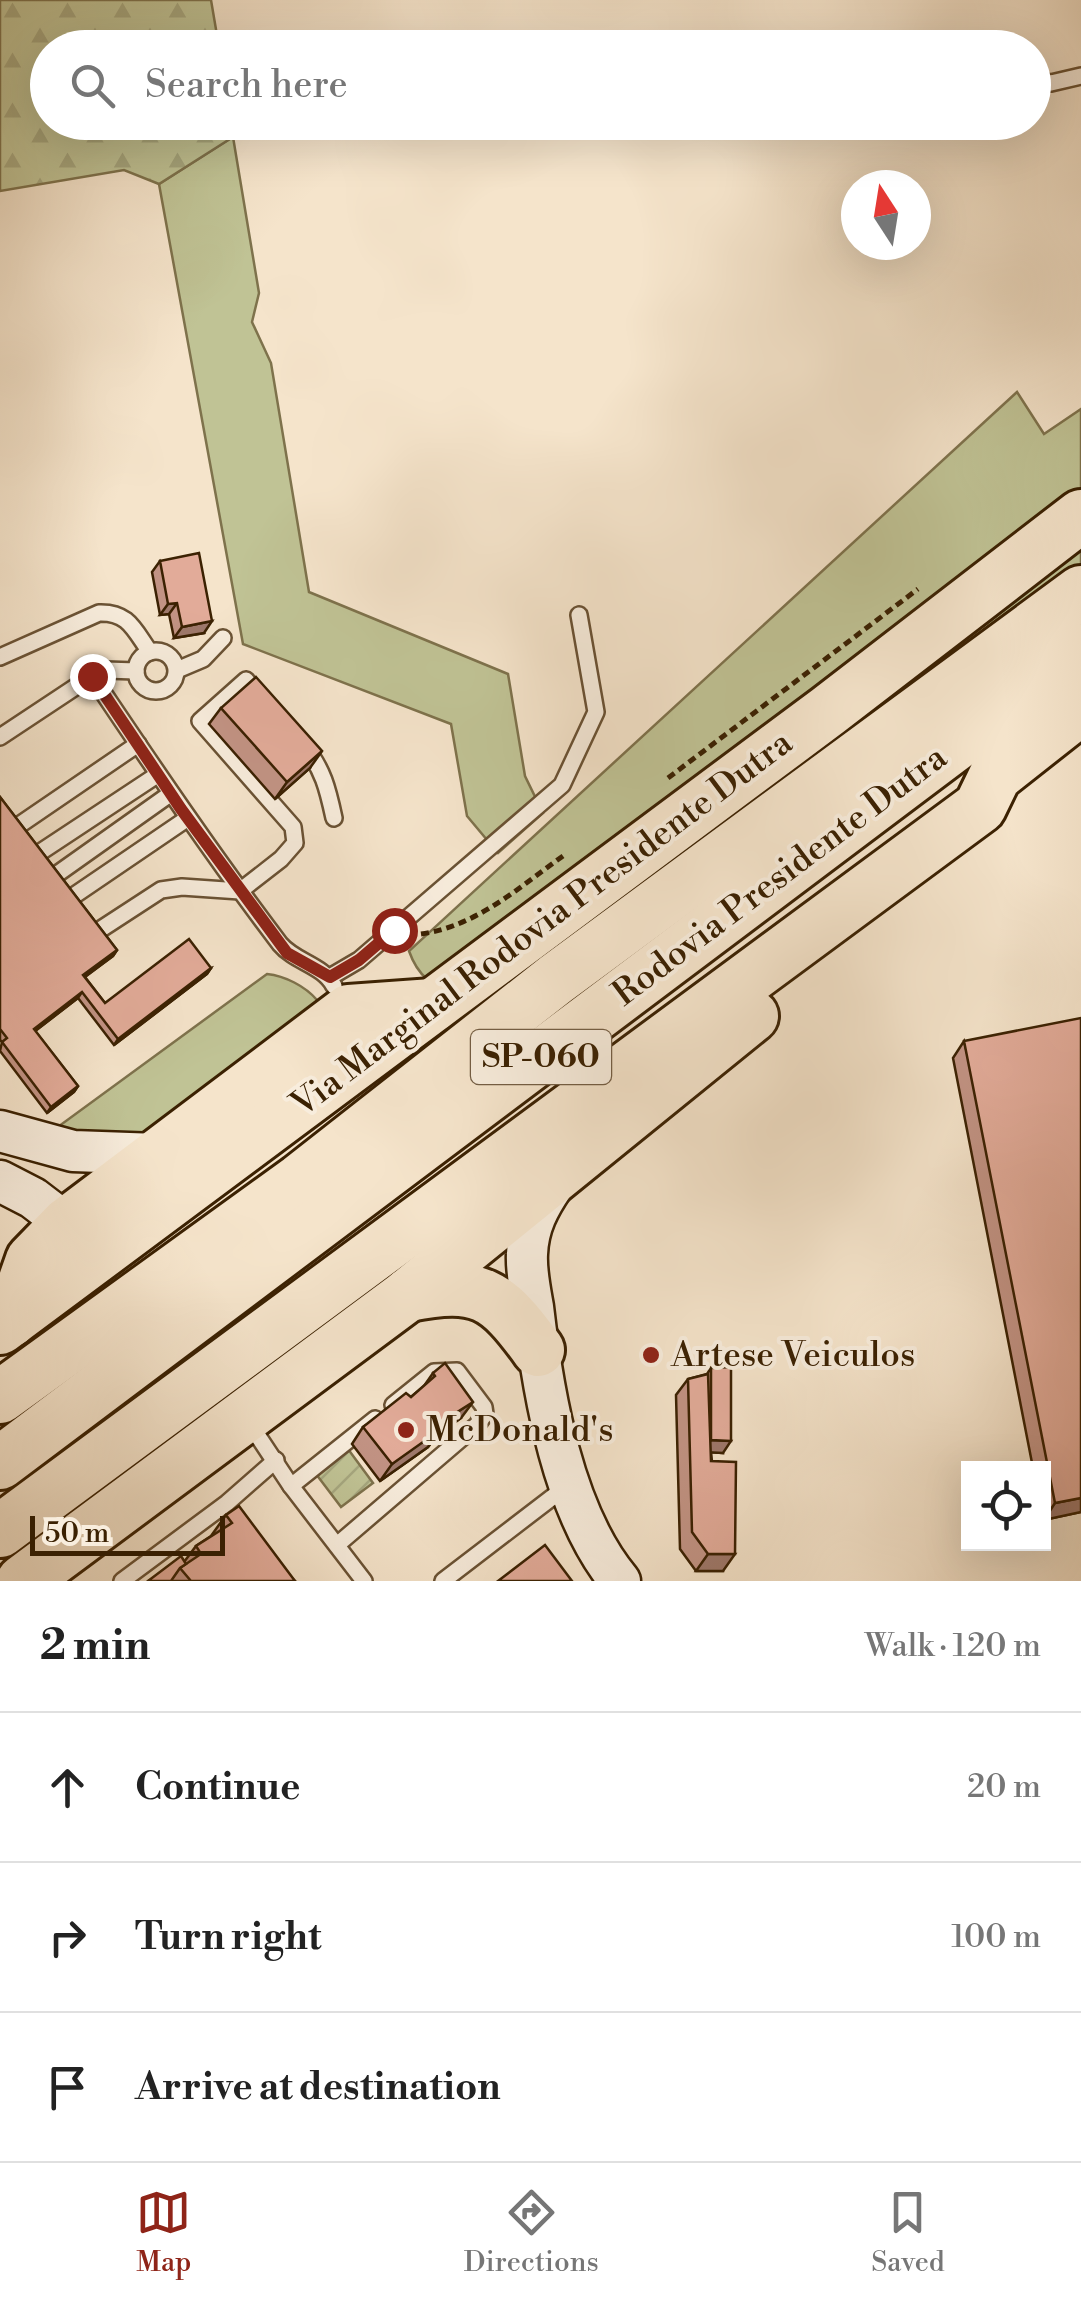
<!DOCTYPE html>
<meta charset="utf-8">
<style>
:root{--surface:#fff;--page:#f6f6f6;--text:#222;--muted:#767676;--line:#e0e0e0;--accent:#8f2418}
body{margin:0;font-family:"Libre Bodoni",serif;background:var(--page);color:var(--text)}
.controls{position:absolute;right:30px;bottom:30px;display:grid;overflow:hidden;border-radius:0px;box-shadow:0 10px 40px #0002}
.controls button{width:90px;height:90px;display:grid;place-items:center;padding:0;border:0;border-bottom:2px solid var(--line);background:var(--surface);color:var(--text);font:50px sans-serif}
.compass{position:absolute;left:841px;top:170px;width:90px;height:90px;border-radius:50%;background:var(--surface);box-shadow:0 10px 40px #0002;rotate:348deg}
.scale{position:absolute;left:30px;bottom:25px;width:195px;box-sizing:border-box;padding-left:10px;border:5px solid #3b2102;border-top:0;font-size:28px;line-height:35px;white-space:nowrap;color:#3b2102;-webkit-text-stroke:8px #f8eddd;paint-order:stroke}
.stop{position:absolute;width:30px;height:30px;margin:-22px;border:8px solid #8f2418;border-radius:50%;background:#fff}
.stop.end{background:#8f2418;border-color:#fff;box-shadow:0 2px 10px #0008}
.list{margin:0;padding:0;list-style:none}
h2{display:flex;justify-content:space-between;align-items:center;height:130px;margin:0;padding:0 40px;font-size:42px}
h2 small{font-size:32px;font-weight:400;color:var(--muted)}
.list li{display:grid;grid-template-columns:65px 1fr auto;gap:30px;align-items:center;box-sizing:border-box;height:150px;padding:0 40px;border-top:2px solid var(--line)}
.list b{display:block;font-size:38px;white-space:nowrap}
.list em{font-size:32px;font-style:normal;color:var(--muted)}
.icon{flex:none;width:55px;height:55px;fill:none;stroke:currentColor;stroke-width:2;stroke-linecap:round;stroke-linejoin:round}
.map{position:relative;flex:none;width:1081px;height:1581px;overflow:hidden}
.search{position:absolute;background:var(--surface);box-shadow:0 10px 40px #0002;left:30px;right:30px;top:30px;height:110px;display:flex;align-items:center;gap:25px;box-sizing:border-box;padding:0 35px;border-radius:55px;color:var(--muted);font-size:38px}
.sheet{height:580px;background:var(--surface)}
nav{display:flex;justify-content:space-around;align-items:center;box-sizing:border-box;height:140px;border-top:2px solid var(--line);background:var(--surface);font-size:28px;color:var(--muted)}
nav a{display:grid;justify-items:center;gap:5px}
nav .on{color:var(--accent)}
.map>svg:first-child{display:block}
</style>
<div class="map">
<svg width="1081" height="1581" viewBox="0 0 1081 1581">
<defs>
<pattern id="forest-firs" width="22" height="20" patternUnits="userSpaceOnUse" patternTransform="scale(2.5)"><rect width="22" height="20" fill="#c0c395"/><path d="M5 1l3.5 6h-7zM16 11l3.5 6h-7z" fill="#a6a77f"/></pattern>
<pattern id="garden-furrows" width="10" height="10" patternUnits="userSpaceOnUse" patternTransform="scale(2.5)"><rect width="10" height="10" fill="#c0c395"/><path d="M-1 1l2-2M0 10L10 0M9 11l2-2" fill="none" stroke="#a6a77f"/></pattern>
</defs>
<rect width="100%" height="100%" fill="#f5e4cb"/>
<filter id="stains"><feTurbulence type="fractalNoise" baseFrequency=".002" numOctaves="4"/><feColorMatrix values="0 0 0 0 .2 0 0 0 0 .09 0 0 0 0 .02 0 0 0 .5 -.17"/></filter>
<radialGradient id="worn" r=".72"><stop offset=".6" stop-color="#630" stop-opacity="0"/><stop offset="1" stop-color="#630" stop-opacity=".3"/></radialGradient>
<g fill="#c0c395" stroke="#7e724c" stroke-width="2.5">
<polygon points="233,137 259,293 252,322 271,363 309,592 508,674 525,776 543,813 498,853 467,816 451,724 243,644 159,184"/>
<path d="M1017 392 1044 434 1081 409V567L527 980C481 992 429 1008 409 951Z"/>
<path d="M267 974C285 976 305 986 317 1000L316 1010 150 1139 55 1129Z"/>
</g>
<polygon fill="url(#forest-firs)" stroke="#7e724c" stroke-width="2.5" points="0,0 211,0 219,47 48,48 48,122 231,123 233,137 159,184 124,170 0,191"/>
<polygon fill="url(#garden-furrows)" stroke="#7e724c" stroke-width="2.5" points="348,1449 373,1483 341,1507 316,1474"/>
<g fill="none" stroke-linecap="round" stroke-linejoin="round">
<g stroke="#6a5234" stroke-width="20">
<g id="lane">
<polyline points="1034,80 1051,83 1081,76"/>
<circle cx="156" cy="671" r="20"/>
<path d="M0 657 99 613C129 612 134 630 150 652"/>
<polyline points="177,670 203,659 223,638"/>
<path d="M92 676C153 767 214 857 280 944 295 962 323 965 334 986"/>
<polyline points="0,737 92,676 106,670 136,671"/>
<path d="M303 745C323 768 328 790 334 818"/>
<polyline points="15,828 138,744"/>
<polyline points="36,855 157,775"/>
<polyline points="53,877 170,794"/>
<polyline points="69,899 188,818"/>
<polyline points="95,933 161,890 182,887 240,891 281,859 295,843 293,827 200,721 246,680 261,698"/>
<polyline points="330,977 359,960 562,785 596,712 579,615"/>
<polyline points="250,1424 291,1486 364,1581"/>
<polyline points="291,1486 375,1419"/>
<polyline points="337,1545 477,1425 485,1414 484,1407 457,1371 434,1372 393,1405"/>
<polyline points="122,1581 227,1503 276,1460"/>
<polyline points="443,1581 567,1486"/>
</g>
</g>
<g stroke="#3b2102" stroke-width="45">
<g id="secondary">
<polyline points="0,1131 73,1151 157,1154"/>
<polyline points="0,1181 33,1198 67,1224"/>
<path d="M554 1184C539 1206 528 1226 527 1254 526 1271 530 1290 533 1307 543 1394 563 1513 620 1581"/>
</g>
</g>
<g stroke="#3b2102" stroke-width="58">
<g id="highway">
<path d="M408 1295C479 1281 497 1293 538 1350"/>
<polyline points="11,1320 32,1260 67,1224 349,1011 433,1005"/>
<polyline points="0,1328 828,711 1081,516"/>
<polyline points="0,1397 300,1180 556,979 1081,592"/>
<polyline points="0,1463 1081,650"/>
<polyline points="0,1531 980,807 995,776 1081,708"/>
<polyline points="23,1581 408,1295 752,1016"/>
</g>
</g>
<g stroke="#3b2102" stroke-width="5" stroke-dasharray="8 5" stroke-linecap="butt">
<polyline points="668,778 918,589"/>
<path d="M421 934C477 926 518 888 563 856"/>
</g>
<use href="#lane" stroke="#f8eddd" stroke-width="15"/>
<use href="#secondary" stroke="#f8eddd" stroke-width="40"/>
<use href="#highway" stroke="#f5e4cb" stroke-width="52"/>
</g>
<g fill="#c29384" stroke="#3b2102" stroke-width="2.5">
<polygon points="160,561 204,633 174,638 169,614 160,615 152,572"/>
<polygon points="221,708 310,768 275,799 209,724"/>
<polygon points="0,797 117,950 113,956 85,977 105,1003 211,968 207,974 114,1045 78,998 35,1031 78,1086 74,1092 47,1113 0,1051 2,1042 0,1040"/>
<polygon points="964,1041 1081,1512 1044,1520 1044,1468 1033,1468 953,1058"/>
<polygon points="711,1368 723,1453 711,1452 723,1571 696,1571 680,1549 676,1395 688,1379 707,1374"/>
<polygon points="433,1373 461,1418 437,1435 428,1447 380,1481 352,1444 363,1427 411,1397 424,1386"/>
<polygon points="226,1515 295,1581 148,1581 184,1562 196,1546 211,1536"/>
</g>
<g fill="#9e786b" stroke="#3b2102" stroke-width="2.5">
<polygon points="177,603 169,614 160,615 168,604"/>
<polygon points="212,621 204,633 174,638 182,627"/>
<polygon points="322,751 310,768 275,799 287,782"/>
<polygon points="117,950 113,956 79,981 83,975"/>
<polygon points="211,968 207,974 114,1045 118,1039"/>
<polygon points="82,992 78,998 30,1035 34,1029"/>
<polygon points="78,1086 74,1092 47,1113 51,1107"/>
<polygon points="473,1402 461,1418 437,1435 428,1447 380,1481 392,1464 437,1425"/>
<polygon points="711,1440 731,1441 723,1453 703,1452"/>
<polygon points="1081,1498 1081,1512 1044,1520 1055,1503"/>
<polygon points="708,1554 735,1554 723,1571 696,1571"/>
</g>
<g fill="#e2ab99" stroke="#3b2102" stroke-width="2.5">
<polygon points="199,553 212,621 182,627 177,603 168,604 160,561"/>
<polygon points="256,677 322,751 287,782 221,708"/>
<polygon points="0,797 117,950 83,975 105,1003 189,939 211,968 118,1039 82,992 34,1029 78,1086 51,1107 2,1042 7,1038 0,1029"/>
<polygon points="1081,1018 1081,1498 1055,1503 964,1041"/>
<polygon points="445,1363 473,1402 437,1425 440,1430 392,1464 363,1427 406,1393 411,1397 435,1376 433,1373"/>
<polygon points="731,1367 731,1441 711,1440 711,1368"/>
<polygon points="708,1374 711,1461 736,1462 735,1554 708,1554 692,1532 688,1379"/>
<polygon points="239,1506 295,1581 191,1581 180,1568 201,1554 196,1546 232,1523 226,1515"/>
<polygon points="545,1545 572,1581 498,1581"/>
<polygon points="181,1556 186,1564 180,1568 171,1581 148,1581"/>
</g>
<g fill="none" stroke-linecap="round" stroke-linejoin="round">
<polyline stroke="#8f2418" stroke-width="12" points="92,676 181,809 287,953 330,977 359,960 394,930"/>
</g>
<g fill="#8f2418" stroke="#f8eddd" stroke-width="4">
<circle cx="651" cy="1355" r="10"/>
<circle cx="406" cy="1430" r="10"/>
</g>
<g text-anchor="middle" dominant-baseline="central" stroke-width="8" stroke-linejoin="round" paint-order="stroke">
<rect fill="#f8eddd" stroke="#745e44" stroke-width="2.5" x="471" y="1030" width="140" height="54" rx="8"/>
<g font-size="32" font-weight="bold" fill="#3b2102">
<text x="541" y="1057">SP-060</text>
</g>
<g font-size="35" fill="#3b2102" stroke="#f8eddd">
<text transform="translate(780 876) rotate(-37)">Rodovia Presidente Dutra</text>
<text transform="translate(542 924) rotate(-37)">Via Marginal Rodovia Presidente Dutra</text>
</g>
<g font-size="35" fill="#3b2102" stroke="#f8eddd" text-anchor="start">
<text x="671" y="1355">Artese Veiculos</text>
<text x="426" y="1430">McDonald's</text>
</g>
</g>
<rect width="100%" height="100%" filter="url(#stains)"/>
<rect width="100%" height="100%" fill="url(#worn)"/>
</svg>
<div class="controls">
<button><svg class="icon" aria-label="locate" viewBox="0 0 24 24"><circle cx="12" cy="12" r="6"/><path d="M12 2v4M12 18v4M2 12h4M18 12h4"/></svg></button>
</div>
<svg class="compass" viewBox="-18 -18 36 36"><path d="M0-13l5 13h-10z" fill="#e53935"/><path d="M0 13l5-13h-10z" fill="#767676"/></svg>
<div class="scale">50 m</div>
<div class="stop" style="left:394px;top:930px"></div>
<div class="stop end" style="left:92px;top:676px"></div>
<div class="search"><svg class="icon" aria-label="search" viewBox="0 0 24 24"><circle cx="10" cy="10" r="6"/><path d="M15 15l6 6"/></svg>Search here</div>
</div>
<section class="sheet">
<h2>2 min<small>Walk · 120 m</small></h2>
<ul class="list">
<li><svg class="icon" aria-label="ahead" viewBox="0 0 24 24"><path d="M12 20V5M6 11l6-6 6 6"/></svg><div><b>Continue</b></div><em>20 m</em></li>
<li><svg class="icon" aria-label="right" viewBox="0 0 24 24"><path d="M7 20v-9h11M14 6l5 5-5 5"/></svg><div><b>Turn right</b></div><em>100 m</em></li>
<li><svg class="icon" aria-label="arrive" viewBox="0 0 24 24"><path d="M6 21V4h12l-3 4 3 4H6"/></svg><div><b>Arrive at destination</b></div></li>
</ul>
</section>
<nav>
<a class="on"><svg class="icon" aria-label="map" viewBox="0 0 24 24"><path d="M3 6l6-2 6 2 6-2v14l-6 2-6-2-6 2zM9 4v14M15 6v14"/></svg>Map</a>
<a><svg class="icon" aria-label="directions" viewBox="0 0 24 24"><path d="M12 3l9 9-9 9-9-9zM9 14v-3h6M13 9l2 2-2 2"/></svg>Directions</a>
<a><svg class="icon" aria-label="saved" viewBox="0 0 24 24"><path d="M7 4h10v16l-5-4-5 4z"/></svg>Saved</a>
</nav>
